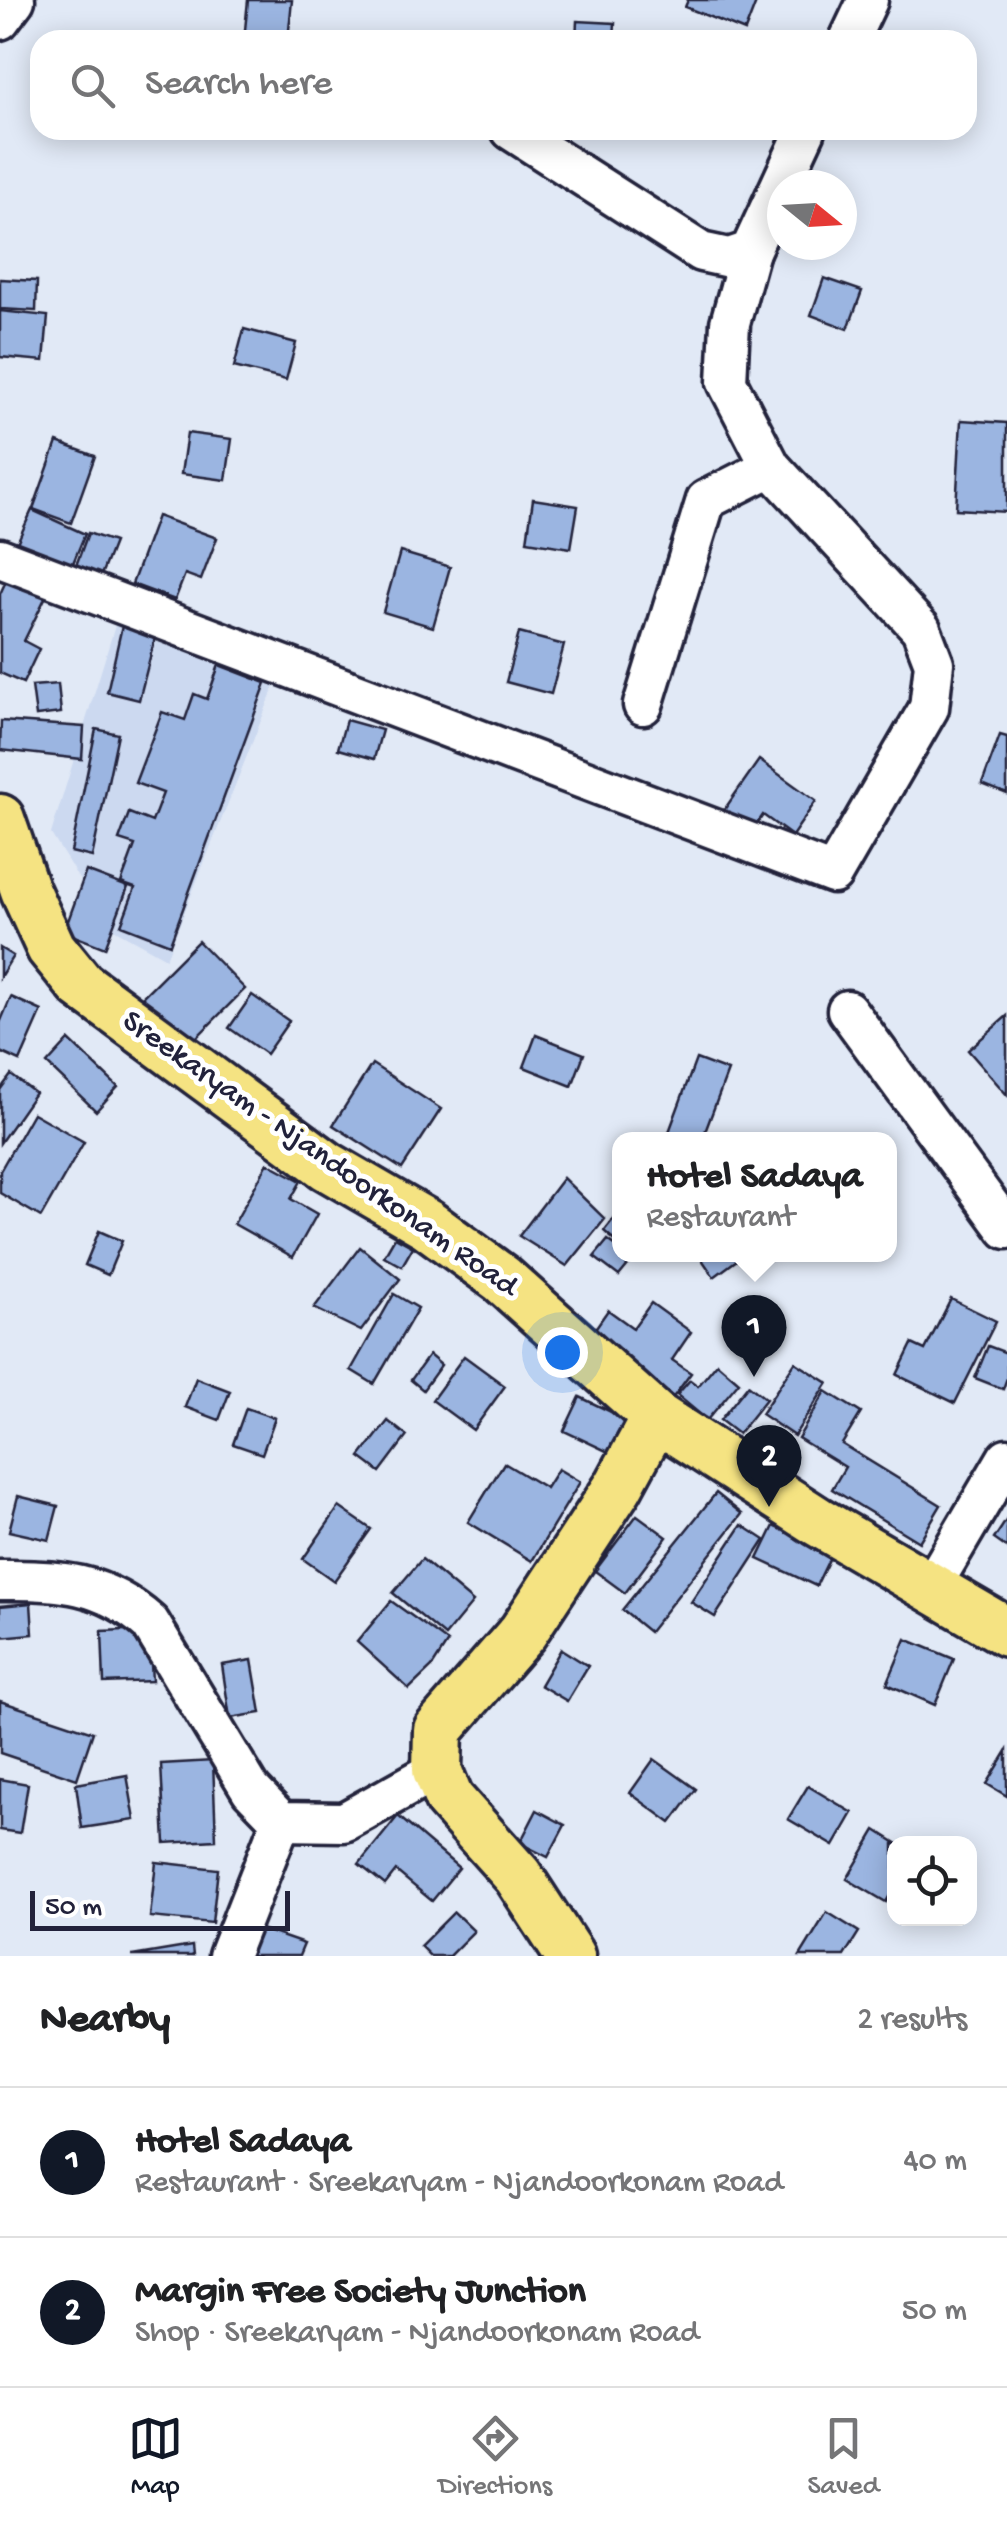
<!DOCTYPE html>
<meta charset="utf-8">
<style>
:root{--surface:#fff;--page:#f2f2f2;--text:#202124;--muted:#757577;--line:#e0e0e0;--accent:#111827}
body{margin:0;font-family:"Gochi Hand",sans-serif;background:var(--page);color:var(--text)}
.controls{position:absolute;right:30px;bottom:30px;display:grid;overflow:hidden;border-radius:20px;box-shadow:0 5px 25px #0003}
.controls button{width:90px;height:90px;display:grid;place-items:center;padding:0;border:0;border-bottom:2px solid var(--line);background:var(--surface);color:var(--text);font:50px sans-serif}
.compass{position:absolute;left:767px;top:170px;width:90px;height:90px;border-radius:50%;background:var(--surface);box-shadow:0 5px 25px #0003;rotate:108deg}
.scale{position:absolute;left:30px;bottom:25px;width:260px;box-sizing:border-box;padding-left:10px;border:5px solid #22223b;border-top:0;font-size:28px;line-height:35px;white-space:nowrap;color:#22223b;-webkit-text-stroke:8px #fff;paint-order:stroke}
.you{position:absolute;left:562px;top:1352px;width:35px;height:35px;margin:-25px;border:8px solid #fff;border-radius:50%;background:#1a73e8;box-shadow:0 0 0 15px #1a73e833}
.badge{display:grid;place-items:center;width:65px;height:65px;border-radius:50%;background:var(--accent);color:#fff;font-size:32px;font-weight:700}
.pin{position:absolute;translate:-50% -82px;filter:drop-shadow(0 2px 5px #0008)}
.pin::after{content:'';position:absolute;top:52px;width:35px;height:30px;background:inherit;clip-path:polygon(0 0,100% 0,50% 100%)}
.popup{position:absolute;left:612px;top:1132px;width:285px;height:130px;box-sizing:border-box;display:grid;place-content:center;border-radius:20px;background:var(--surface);filter:drop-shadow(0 2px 8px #0005);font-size:32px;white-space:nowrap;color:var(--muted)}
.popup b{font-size:38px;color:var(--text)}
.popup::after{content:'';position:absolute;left:50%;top:100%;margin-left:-20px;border:20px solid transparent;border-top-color:var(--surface)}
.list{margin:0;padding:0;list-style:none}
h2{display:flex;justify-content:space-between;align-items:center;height:130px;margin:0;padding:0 40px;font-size:42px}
h2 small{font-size:32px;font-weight:400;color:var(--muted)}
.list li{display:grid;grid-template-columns:65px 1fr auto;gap:30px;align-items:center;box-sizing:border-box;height:150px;padding:0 40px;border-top:2px solid var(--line)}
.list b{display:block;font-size:38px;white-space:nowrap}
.list p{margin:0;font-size:32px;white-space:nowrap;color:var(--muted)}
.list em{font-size:32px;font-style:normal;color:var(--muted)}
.icon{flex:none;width:55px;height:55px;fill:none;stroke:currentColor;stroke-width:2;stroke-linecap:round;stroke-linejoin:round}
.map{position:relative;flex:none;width:1007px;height:1956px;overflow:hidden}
.search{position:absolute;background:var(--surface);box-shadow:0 5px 25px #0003;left:30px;right:30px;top:30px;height:110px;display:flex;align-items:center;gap:25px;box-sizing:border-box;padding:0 35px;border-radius:30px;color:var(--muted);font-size:38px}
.sheet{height:430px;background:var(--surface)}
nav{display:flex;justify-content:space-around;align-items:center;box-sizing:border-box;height:140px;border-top:2px solid var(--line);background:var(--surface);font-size:28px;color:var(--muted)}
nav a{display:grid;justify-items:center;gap:5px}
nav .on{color:var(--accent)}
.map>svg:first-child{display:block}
</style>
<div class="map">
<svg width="1007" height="1956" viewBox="0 0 1007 1956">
<rect width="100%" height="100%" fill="#e1e9f6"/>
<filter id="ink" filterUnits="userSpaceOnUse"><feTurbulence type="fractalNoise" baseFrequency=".01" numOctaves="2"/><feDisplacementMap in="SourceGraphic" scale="20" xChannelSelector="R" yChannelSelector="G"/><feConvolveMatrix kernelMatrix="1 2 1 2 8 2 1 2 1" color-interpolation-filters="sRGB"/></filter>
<g filter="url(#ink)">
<polygon fill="#ccd9f0" points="118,616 278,678 166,958 108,926 51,834"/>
<g fill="#9bb5e1" stroke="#22223b" stroke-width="2.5">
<polygon points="248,0 292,0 288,40 244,40"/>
<polygon points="688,0 757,0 745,31 685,7"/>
<polygon points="577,21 615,23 614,40 576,40"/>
<polygon points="824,278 862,291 848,329 811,315"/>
<polygon points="0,279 37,281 36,311 0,309"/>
<polygon points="0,311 48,316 44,361 0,357"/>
<polygon points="244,329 296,343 286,380 234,367"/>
<polygon points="961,420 1007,423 1007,512 956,509"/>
<polygon points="187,433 232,439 226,480 181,474"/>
<polygon points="57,442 95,456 71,523 33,509"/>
<polygon points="533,499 578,506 571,548 527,541"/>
<polygon points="32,510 85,534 71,568 16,545"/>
<polygon points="157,516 217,538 201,580 185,574 175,600 132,584"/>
<polygon points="88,533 114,542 96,588 71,579"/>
<polygon points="400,552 450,567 433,627 383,612"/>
<polygon points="11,570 50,588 24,641 39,649 23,683 0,673 0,594"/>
<polygon points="122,626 156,634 139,700 107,692"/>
<polygon points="519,633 564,645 551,694 506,682"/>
<polygon points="219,665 266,683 170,944 121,925 135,888 121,883 135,845 119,840 129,813 152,822 163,793 135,783 162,712 185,720 194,694 207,699"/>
<polygon points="58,684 61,713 36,716 32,686"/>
<polygon points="346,720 382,730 374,759 338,749"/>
<polygon points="1,721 84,727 82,759 0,750"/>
<polygon points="96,729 118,734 92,857 71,852"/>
<polygon points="1000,735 1007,737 1007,794 982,784"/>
<polygon points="759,760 816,801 792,836 763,815 753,830 724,810"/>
<polygon points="86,871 128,887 105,948 64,932"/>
<polygon points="198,941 245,989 185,1049 138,1001"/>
<polygon points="0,948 13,956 0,977"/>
<polygon points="252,995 289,1021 266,1054 229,1028"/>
<polygon points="11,997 42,1011 20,1061 0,1052 0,1023"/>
<polygon points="1007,1016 1007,1095 968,1050"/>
<polygon points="536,1035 584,1054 572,1086 524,1067"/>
<polygon points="69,1040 118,1087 96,1111 47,1064"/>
<polygon points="696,1059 728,1071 702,1140 666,1140"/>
<polygon points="372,1064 441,1109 402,1169 333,1125"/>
<polygon points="11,1075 35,1093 0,1143 0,1090"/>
<polygon points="33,1113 84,1142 41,1217 0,1193 0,1171"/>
<polygon points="268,1163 301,1181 291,1199 317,1214 293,1257 234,1224"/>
<polygon points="563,1178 605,1219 567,1266 519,1236"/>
<polygon points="619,1212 619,1244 604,1231"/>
<polygon points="99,1231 122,1241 108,1275 85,1265"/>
<polygon points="395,1237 413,1247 402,1266 384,1256"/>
<polygon points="608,1240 619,1248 619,1254 633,1259 619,1276 594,1257"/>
<polygon points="360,1247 400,1279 361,1331 314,1308"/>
<polygon points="705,1254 739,1254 741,1257 714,1277 701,1258"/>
<polygon points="394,1294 418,1308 374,1384 351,1370"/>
<polygon points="951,1299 996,1321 955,1403 897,1375 912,1344 925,1350"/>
<polygon points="651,1303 691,1332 672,1360 691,1373 669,1403 585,1343 608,1310 633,1328"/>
<polygon points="988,1346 1007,1353 1007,1378 1003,1389 975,1378"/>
<polygon points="429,1355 441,1365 423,1390 411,1380"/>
<polygon points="464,1356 505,1386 473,1430 432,1400"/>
<polygon points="795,1362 828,1383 794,1436 761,1414"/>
<polygon points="717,1363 739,1382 707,1420 677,1395 690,1380 698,1386"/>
<polygon points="196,1378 230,1391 219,1420 185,1407"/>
<polygon points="748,1385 766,1399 738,1434 720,1420"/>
<polygon points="826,1391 861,1413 842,1444 941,1505 919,1542 832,1489 845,1467 798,1438"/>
<polygon points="580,1397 634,1423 617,1456 564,1431"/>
<polygon points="246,1408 275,1418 262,1454 233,1444"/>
<polygon points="388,1421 407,1436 380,1472 360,1457"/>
<polygon points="504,1463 546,1488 558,1469 580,1482 532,1561 468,1522"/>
<polygon points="716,1493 742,1514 649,1632 622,1610"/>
<polygon points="18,1496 58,1506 49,1540 9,1531"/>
<polygon points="339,1507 371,1529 334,1581 303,1559"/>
<polygon points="637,1515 667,1537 625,1593 595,1571"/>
<polygon points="1007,1519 1007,1548 994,1539"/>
<polygon points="742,1525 765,1540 715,1617 691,1602"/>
<polygon points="774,1526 832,1553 816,1586 758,1559"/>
<polygon points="422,1559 473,1602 445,1636 393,1593"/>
<polygon points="391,1601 448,1642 432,1667 409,1689 357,1642"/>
<polygon points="31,1603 33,1634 0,1637 0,1606"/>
<polygon points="149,1629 152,1681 104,1683 102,1631"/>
<polygon points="906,1639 954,1659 935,1705 887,1684"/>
<polygon points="561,1649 588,1666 567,1701 540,1685"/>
<polygon points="252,1660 261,1713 230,1718 222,1665"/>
<polygon points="0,1701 93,1732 77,1779 0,1753"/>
<polygon points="1007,1751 1007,1796 987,1784"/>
<polygon points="654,1759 696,1789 671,1823 630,1793"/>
<polygon points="213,1761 216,1840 165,1843 161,1764"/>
<polygon points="127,1775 135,1820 82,1828 76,1784"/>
<polygon points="0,1779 28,1784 20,1833 0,1830"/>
<polygon points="808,1786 853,1813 834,1846 788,1819"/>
<polygon points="537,1810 565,1825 548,1857 520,1843"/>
<polygon points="398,1816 459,1868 432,1901 396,1871 385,1885 359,1864"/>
<polygon points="876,1830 898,1844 894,1844 894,1888 886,1902 847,1879"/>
<polygon points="156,1862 218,1869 212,1923 150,1917"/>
<polygon points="454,1912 474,1931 449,1956 430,1956 420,1946"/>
<polygon points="827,1912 859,1932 844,1956 800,1956"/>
<polygon points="255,1927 304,1944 299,1956 245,1956"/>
<polygon points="192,1946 193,1956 132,1956"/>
</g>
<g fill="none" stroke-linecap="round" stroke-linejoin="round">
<g stroke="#22223b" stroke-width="45">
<g id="minor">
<polyline points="0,20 15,0"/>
<polyline points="849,40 868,0"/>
<polyline points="511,130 701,252 729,258 750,251 806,130"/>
<polyline points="0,558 833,874 929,708 934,663 921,629 771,467 727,382 730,323 750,251"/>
<polyline points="643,705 706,500 771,467"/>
<polyline points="847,1010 1007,1229"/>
<path d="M0 1580C59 1579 104 1582 150 1623L251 1790 281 1821 344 1822 437 1770"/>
<polyline points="931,1587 1007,1458"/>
<polyline points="228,1956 281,1821"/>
</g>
</g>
<g stroke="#22223b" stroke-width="55">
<g id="major">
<polyline points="0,819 25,891 51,948 81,985 327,1166 427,1224 502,1279 656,1417 817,1521 1007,1632"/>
<polyline points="570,1956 518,1876 449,1799 437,1770 438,1730 523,1632 618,1487 656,1417"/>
</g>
</g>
<use href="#minor" stroke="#fff" stroke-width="38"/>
<use href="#major" stroke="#f5e382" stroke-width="48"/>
</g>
</g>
<g text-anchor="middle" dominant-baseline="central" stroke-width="10" stroke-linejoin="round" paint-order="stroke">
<g font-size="32" fill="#22223b" stroke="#fff">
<text transform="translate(319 1155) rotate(35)">Sreekaryam - Njandoorkonam Road</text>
</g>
</g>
</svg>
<div class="controls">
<button><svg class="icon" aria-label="locate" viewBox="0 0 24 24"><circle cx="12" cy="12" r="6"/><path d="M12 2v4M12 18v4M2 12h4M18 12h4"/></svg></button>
</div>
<svg class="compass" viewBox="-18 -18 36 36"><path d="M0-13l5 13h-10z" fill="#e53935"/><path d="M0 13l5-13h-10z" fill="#757577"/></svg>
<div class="scale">50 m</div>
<div class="you"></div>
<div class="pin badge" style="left:754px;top:1377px">1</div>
<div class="popup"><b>Hotel Sadaya</b>Restaurant</div>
<div class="pin badge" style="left:769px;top:1507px">2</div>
<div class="search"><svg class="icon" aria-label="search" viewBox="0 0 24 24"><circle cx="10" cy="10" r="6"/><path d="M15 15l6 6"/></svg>Search here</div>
</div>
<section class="sheet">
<h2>Nearby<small>2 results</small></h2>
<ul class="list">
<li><span class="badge">1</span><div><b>Hotel Sadaya</b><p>Restaurant · Sreekaryam - Njandoorkonam Road</p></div><em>40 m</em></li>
<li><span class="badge">2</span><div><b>Margin Free Society Junction</b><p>Shop · Sreekaryam - Njandoorkonam Road</p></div><em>50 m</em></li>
</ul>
</section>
<nav>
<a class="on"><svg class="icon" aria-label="map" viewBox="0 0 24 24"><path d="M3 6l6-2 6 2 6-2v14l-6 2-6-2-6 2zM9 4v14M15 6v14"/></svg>Map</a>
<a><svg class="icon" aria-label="directions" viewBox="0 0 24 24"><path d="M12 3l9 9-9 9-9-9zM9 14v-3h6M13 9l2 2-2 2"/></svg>Directions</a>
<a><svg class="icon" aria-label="saved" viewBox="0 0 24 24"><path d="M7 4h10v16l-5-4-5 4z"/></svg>Saved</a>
</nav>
